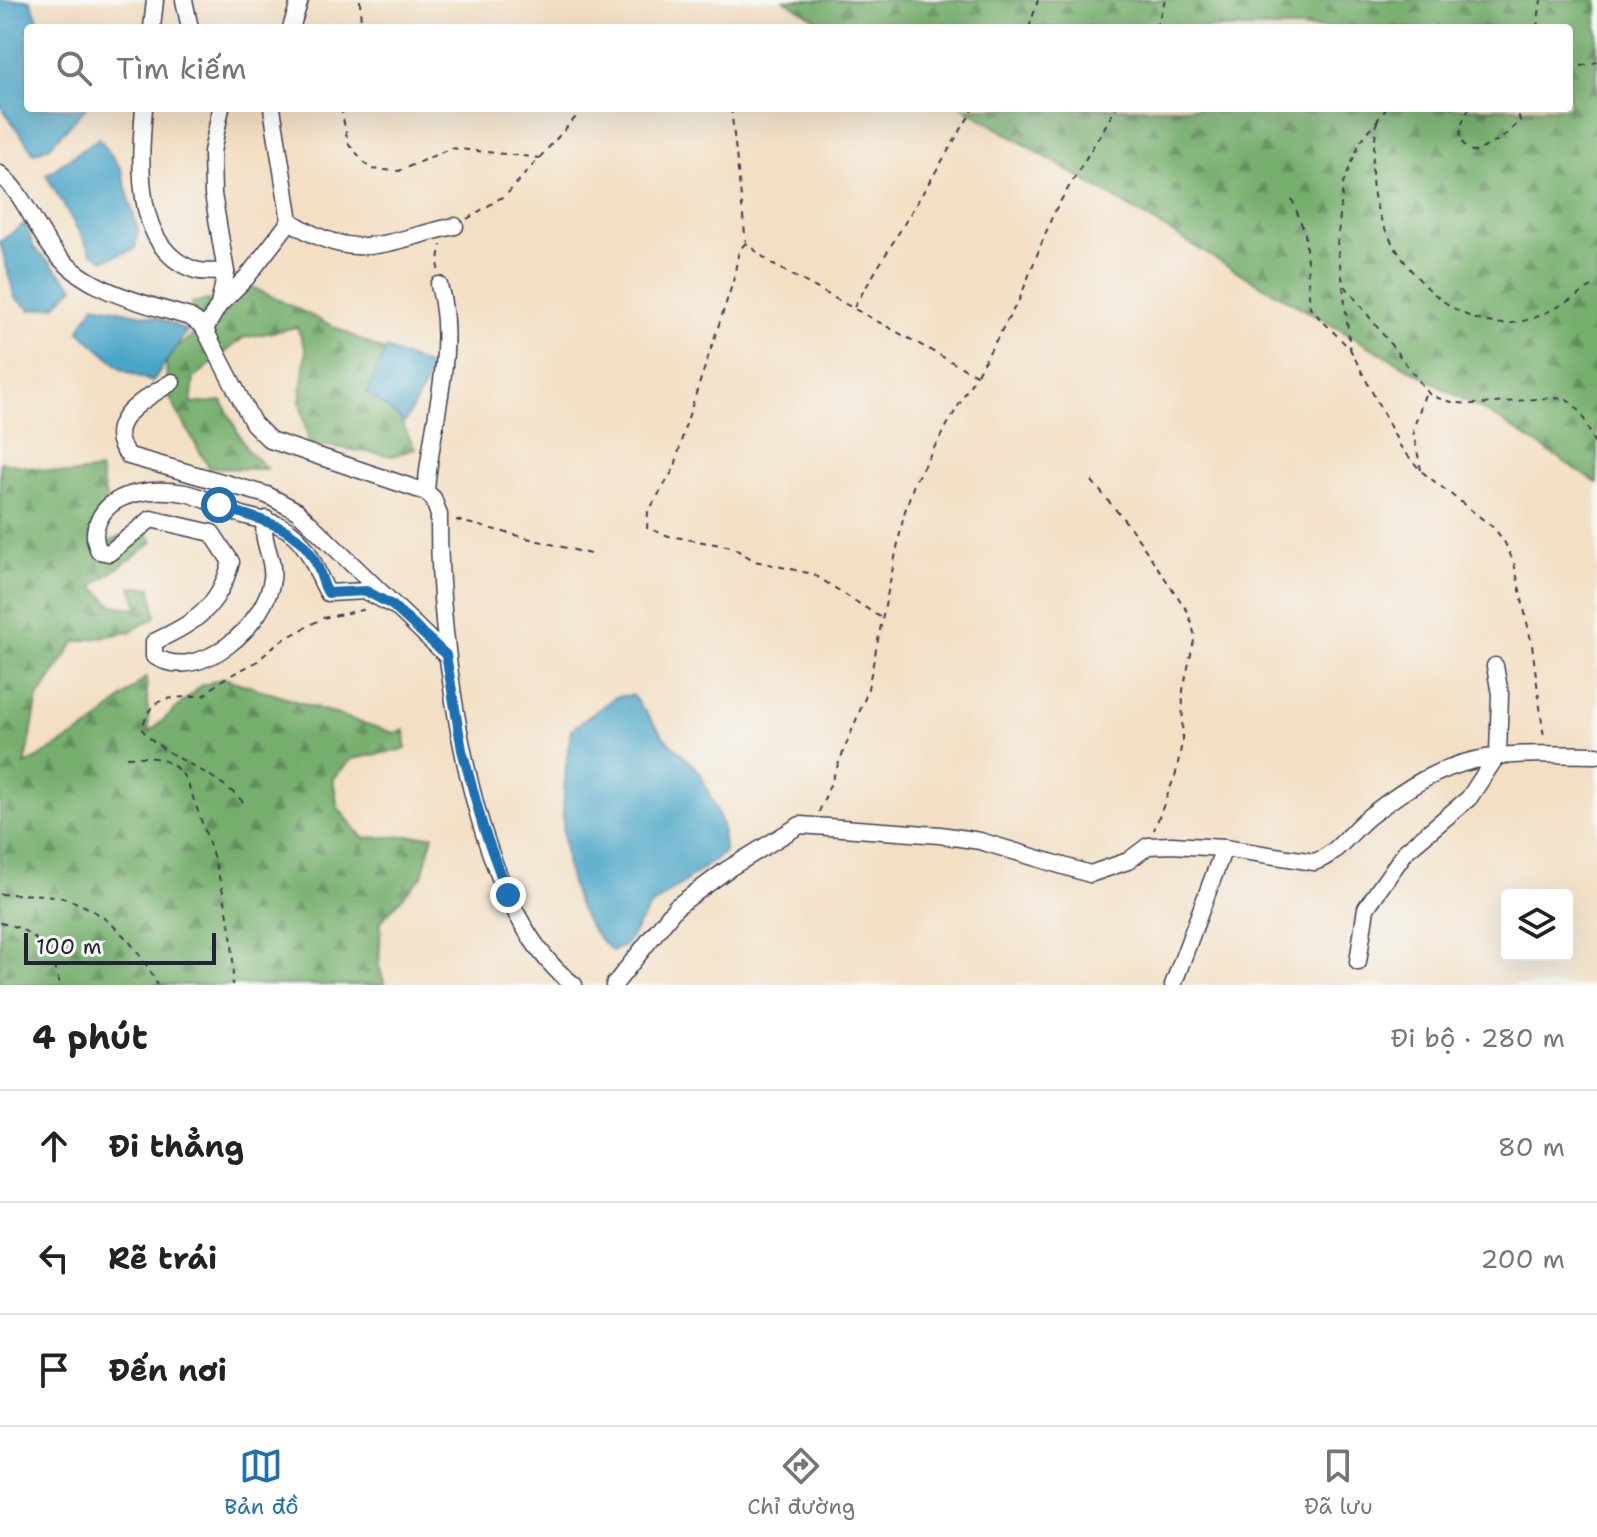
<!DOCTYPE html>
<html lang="vi">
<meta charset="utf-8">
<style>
:root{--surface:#fff;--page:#f6f6f6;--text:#222;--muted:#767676;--line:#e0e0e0;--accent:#1f6fb2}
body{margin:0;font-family:"Shantell Sans",sans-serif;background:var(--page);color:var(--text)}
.controls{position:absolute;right:24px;bottom:24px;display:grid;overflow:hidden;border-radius:8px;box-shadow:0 8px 32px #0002}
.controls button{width:72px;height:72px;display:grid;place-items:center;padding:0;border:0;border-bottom:2px solid var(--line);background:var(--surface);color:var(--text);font:40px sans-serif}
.scale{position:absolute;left:24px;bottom:20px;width:192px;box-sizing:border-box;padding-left:8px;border:4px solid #22223b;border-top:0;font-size:22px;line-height:28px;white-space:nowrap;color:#22223b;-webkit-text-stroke:6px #f6f6f2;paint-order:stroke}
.stop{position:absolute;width:24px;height:24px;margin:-18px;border:6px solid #1f6fb2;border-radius:50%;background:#fff}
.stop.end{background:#1f6fb2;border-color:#fff;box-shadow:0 2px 8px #0008}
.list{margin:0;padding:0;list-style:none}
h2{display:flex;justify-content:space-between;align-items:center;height:104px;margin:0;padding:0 32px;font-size:34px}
h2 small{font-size:26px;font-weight:400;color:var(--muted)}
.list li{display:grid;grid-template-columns:52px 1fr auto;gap:24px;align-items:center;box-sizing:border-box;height:112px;padding:0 32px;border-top:2px solid var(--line)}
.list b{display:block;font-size:30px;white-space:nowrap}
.list em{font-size:26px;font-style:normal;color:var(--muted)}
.icon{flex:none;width:44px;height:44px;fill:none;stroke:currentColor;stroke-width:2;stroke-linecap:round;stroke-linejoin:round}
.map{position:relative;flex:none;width:1597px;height:985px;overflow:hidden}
.search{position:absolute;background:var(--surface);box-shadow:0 8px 32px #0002;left:24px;right:24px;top:24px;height:88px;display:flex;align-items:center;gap:20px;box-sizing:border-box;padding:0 28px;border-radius:8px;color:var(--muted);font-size:30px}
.sheet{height:440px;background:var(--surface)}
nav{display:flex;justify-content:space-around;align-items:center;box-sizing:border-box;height:112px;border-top:2px solid var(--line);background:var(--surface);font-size:22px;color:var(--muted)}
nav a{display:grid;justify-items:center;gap:4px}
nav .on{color:var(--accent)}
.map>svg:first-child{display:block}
</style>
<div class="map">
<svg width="1597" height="985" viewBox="0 0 1597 985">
<defs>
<pattern id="forest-firs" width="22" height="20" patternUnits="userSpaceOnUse" patternTransform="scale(2)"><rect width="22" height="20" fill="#76af6d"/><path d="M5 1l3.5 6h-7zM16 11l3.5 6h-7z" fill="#608e5b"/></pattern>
</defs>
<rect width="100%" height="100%" fill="#f6f6f2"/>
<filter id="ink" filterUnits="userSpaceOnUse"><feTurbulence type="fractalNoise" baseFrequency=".0125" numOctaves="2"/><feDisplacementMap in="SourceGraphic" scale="16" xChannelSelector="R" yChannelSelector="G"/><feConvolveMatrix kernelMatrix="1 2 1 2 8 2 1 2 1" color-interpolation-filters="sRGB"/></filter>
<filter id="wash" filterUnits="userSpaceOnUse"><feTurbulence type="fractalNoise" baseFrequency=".006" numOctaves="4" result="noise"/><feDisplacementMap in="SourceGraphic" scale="32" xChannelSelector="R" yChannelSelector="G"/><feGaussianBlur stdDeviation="1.8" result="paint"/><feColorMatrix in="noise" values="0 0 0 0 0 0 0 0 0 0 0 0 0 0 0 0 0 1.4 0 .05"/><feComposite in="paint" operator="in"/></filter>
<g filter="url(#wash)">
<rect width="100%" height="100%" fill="#f3dfc3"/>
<g fill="url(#forest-firs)" stroke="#4c6854" stroke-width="2">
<polygon points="784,0 1597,0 1597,483 1503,422 1229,267 964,108 1569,108 1569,28 831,28"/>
<polygon points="225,274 384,351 385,389 415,449 392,456 309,443 300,402 306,350 297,327 243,338 194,378 191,404 222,401 247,450 267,469 209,468 167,393 166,355 196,333 191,303 233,296"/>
<polygon points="0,462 69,474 100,470 109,512 103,545 141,527 153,542 93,586 112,605 139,609 131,587 151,587 156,617 129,632 75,642 38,698 25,765 93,725 146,677 149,733 201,686 224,678 394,733 405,730 406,749 352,759 333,778 338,808 363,838 433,835 422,876 381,921 379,966 385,985 0,985"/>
</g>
<g fill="#4aa5c8" stroke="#366482" stroke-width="2">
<polygon points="0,0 30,0 42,28 28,28 28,108 86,108 48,148 34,153 0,105"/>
<polygon points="99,138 121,169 138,231 135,249 104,260 91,252 46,175"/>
<polygon points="25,223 34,248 74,287 55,306 30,310 15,298 0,242"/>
<polygon points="94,305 159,318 187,331 152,382 123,370 79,331"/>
<polygon points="386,349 427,365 429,377 405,422 367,393"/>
<path d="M632 695 665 738 700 772 722 823 724 853 650 907 625 946 612 951C551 900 560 800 571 730L615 697Z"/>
</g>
</g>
<g filter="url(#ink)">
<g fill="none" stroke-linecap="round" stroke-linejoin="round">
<g stroke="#413e4f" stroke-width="19">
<g id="minor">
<polyline points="184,0 190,28"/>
<polyline points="152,28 155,0"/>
<polyline points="291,28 300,0"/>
<path d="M144 108C140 159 132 249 195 270 204 273 217 271 226 272"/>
<path d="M0 174C24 195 34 225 53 250 85 291 142 303 190 317L203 326 253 423 270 440 426 492 433 498 439 515C438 638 468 908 574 985"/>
<path d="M290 221C357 265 385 241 455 226"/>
<polyline points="220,304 247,277 290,221 272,108"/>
<polyline points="205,329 219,305 226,272 213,194 212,152 221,108"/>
<path d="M172 382C147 398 98 422 129 456L267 495 297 511 446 655"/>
<path d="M426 492C430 424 458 352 439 285"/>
<path d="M266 519C259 541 275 557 272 579 266 624 200 685 154 656V642C195 622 218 609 231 562L212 533 151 519 109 553 99 551C93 539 94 527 101 516 116 490 157 488 185 493 205 497 223 509 243 515 261 521 279 521 294 535 312 551 316 573 328 593L366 591 392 605"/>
<polyline points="1358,962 1366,908 1406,851 1469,798 1498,754 1500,694 1495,666"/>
<path d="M614 985 676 907 728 869 800 825 940 835 980 841 1090 874 1128 861 1148 846 1171 845 1224 848 1314 862C1336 856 1353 828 1371 815 1456 749 1494 753 1597 755"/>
<polyline points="1173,985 1224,848"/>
</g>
</g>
<g stroke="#413e4f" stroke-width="2" stroke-dasharray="6 6" stroke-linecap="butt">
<polyline points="360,0 361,28"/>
<polyline points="1029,28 1038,0"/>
<polyline points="1156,28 1165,0"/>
<polyline points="1537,28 1541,0"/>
<polyline points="1569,64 1581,66 1597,62"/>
<polyline points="341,108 348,143 370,169 399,171 451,148 540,158"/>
<polyline points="731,108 746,243 772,264 976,375 915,481 904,514 867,693 819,812"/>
<path d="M1387 108 1360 142 1343 184 1337 246 1343 283 1429 394C1471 416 1523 394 1567 399L1581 412 1597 449"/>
<path d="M1470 108C1459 122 1454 147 1476 152L1502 138 1520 121 1517 108"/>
<path d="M1377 121C1375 143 1370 168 1373 189 1380 248 1448 332 1513 323 1543 319 1572 298 1597 284"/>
<polyline points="1292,199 1305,233 1310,308 1350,349 1400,446 1421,471 1494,528 1504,541 1514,563 1532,645 1544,738"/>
<polyline points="467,219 507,194 584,108"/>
<polyline points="746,243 739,250 733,282 684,430 675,467 648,512 647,528 669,536 732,547 755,561 813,574 880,617"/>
<polyline points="438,270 441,245"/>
<polyline points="1343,286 1350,348"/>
<polyline points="854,307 974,108"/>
<polyline points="977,374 1020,298 1054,212 1116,108"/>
<polyline points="1421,470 1413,430 1426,391"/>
<polyline points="1092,481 1130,527 1188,612 1195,636 1183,690 1182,743 1176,773 1154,830"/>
<polyline points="456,520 590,554"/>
<path d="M127 757C153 756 172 757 187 781 209 841 239 922 232 985"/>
<path d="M243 802C212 768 163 758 141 728L152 706 164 699 205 695 220 681 258 661 277 643 323 618 367 609"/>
<path d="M0 894C20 895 44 893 63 898 105 909 140 947 157 985"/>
<path d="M0 923C37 929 50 952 60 985"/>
</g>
<use href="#minor" stroke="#fff" stroke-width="16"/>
</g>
</g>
<g fill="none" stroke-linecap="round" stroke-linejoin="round" filter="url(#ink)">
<path stroke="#1f6fb2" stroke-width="10" d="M219 505C255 521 297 522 316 563 321 573 322 583 328 593L366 591 392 605 446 655 462 750 483 827 508 895"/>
</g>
</svg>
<div class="controls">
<button><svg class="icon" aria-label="layers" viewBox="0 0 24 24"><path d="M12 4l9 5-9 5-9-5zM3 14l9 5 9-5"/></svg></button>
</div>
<div class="scale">100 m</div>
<div class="stop" style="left:219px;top:505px"></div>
<div class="stop end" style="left:508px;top:895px"></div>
<div class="search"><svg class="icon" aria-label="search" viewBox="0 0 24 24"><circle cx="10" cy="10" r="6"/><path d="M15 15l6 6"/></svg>Tìm kiếm</div>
</div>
<section class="sheet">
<h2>4 phút<small>Đi bộ · 280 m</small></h2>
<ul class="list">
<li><svg class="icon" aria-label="ahead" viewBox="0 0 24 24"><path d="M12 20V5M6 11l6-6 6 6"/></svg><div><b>Đi thẳng</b></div><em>80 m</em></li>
<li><svg class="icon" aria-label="left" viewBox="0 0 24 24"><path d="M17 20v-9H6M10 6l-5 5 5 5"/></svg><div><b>Rẽ trái</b></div><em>200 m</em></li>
<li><svg class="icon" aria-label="arrive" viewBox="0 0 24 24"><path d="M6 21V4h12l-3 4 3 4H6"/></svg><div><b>Đến nơi</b></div></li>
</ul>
</section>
<nav>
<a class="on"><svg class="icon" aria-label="map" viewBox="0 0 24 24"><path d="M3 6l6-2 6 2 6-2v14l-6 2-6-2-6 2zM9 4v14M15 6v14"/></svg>Bản đồ</a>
<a><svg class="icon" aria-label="directions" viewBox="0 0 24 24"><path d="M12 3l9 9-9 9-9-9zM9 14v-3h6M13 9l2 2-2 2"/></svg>Chỉ đường</a>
<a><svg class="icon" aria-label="saved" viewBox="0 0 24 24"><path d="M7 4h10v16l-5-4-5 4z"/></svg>Đã lưu</a>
</nav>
